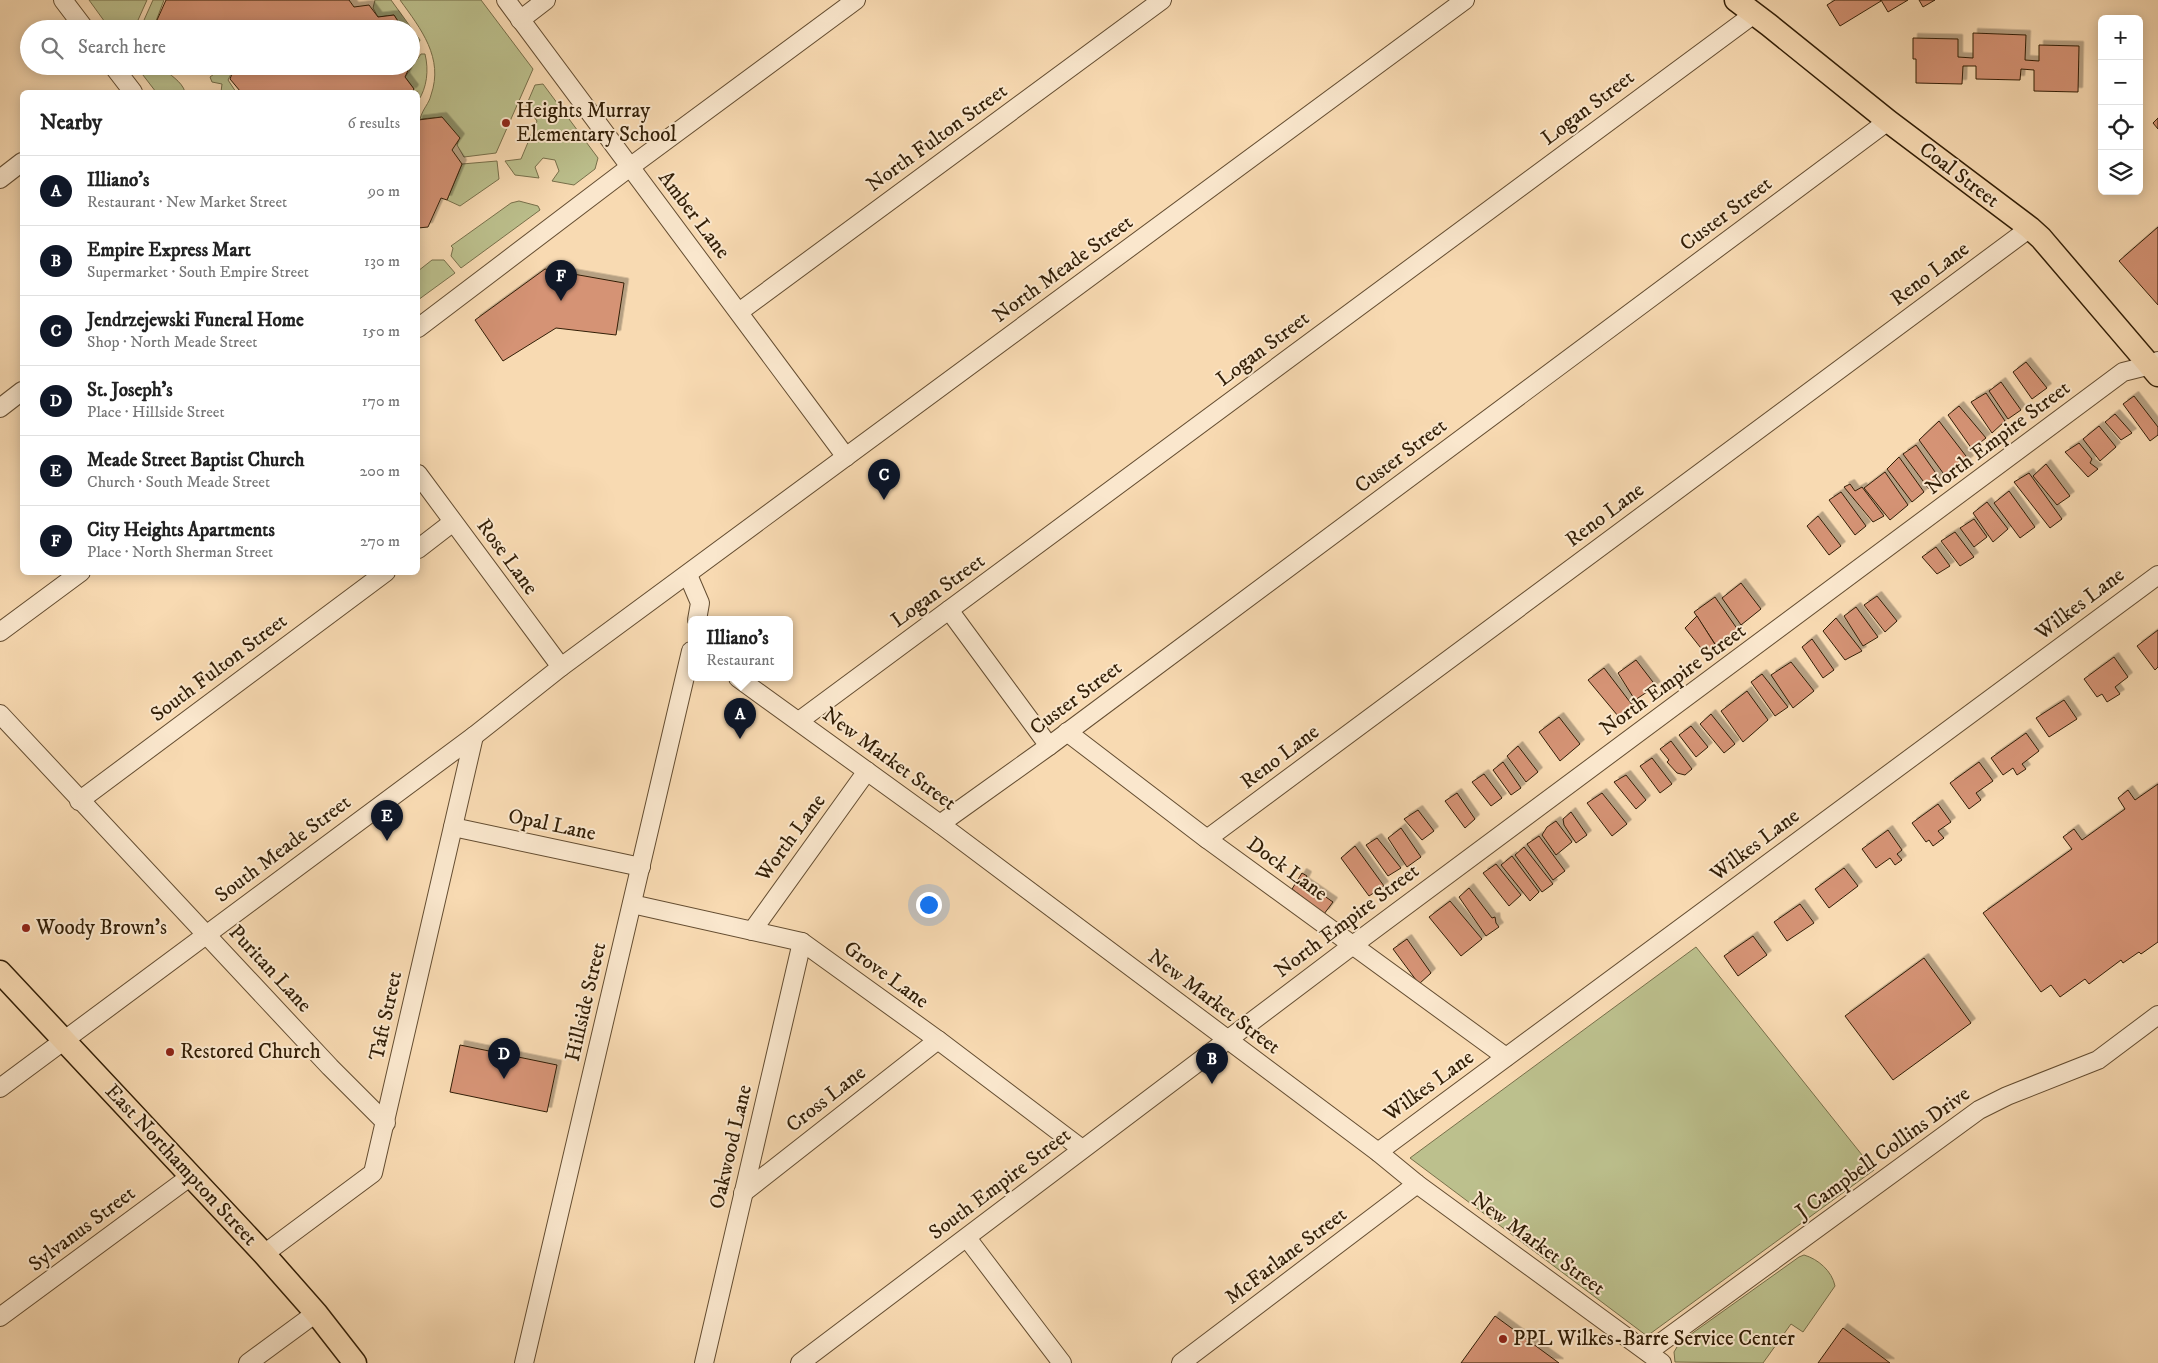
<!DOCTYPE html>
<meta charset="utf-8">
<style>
:root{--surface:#fff;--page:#f2f2f2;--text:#222;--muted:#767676;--line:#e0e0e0;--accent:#111827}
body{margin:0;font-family:"IM FELL DW Pica",serif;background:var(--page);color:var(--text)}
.controls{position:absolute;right:15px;top:15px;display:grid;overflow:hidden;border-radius:8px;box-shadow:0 2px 12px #0003}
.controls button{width:45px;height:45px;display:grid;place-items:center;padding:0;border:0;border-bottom:1px solid var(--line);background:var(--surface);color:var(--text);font:25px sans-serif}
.you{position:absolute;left:928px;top:904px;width:18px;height:18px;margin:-12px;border:4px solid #fff;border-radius:50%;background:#1a73e8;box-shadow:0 0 0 8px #1a73e833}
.badge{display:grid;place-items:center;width:32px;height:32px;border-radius:50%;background:var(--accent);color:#fff;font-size:16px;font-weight:700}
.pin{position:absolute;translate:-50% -41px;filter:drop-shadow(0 1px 2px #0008)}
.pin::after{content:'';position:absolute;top:26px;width:18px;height:15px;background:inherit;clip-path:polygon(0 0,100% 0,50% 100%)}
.popup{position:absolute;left:688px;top:616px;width:105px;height:65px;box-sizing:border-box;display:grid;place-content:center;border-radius:8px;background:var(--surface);filter:drop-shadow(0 1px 4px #0005);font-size:16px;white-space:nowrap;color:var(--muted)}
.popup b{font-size:19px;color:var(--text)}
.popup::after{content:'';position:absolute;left:50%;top:100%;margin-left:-10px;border:10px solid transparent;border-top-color:var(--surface)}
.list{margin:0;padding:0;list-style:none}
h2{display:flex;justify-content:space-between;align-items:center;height:65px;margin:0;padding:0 20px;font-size:21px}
h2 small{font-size:16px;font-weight:400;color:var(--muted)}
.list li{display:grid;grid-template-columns:32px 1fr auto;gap:15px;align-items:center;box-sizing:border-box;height:70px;padding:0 20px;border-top:1px solid var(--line)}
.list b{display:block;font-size:19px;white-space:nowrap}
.list p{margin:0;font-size:16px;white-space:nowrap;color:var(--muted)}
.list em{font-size:16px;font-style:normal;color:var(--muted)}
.icon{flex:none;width:28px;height:28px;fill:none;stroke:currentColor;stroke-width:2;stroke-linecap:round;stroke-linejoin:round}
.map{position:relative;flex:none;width:2158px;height:1363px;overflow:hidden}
.search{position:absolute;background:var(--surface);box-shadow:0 2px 12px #0003;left:20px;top:20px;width:400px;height:55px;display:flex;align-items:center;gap:12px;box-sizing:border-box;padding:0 18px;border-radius:28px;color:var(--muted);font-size:19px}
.panel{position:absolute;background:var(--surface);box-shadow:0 2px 12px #0003;left:20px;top:90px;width:400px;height:485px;border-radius:8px}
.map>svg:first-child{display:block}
</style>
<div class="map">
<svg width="2158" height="1363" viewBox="0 0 2158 1363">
<defs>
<filter id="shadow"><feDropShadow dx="4.5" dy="-4.5" stdDeviation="0" flood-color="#0004"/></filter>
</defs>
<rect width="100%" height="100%" fill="#f8dab2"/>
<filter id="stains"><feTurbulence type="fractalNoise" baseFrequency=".004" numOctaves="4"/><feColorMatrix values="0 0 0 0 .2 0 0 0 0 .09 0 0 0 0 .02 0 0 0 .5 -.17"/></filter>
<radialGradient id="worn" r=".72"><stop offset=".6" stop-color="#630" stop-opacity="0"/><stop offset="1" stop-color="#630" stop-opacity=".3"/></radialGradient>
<g fill="#bcc08d" stroke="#776f4a">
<polygon points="89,0 147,0 134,29 110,29"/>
<polygon points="153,0 164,0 153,29 140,29"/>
<polygon points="375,0 391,0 420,40 413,57 411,58 411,29 403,29 394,15 378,17 373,8"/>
<path d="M400 0H481L533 69 496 153 464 157 457 145 459 138 442 117 420 119C423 108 429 104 431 95 444 58 421 29 400 0Z"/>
<path d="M421 54H425C429 70 427 88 418 101V92H412L414 89 405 77Z"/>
<path d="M136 66H161C169 75 182 81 185 92H156Z"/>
<polygon points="225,66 235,66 228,80 236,92 221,92 222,84 212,82 210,77"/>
<polygon points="543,84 598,158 595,169 574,185 552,181 559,171 555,160 543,158 535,167 539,178 515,175 505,161 521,159 537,121 526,106 535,85"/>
<polygon points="497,161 499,179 460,206 447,200 462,164"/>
<polygon points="519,201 538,206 540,210 461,268 451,256 453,248 451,246 511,203"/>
<polygon points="432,260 444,260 455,273 418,300 418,271"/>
<polygon points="1696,947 1874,1170 1647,1336 1410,1158"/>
<path d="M1804 1255C1818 1259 1832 1271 1835 1286L1803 1332 1791 1324 1763 1363 1675 1362 1674 1352 1680 1342 1799 1257Z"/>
</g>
<g fill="#d59375" stroke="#321e06" filter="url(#shadow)">
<polygon points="166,0 349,0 354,7 369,5 378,17 394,15 403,29 153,29"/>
<polygon points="1835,0 1880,0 1881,1 1840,26 1827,5"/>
<polygon points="1881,0 1908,0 1888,12"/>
<polygon points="1919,0 1935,0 1923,7"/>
<polygon points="1973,33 2026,35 2025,60 2039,61 2039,45 2079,46 2078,92 2034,91 2034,70 2021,69 2020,80 1976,79 1976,66 1963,66 1962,84 1916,83 1916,59 1913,59 1913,38 1958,39 1958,57 1973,58"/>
<polygon points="235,66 410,66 405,77 414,89 412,92 239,92 240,91 230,79"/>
<polygon points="442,117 460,138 452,150 462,164 447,200 441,198 428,227 418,228 418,120"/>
<polygon points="2158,118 2158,129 2153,123"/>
<polygon points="2158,227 2158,305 2119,261"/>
<polygon points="545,269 624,283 616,335 556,328 503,361 475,320"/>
<polygon points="2026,362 2047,388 2032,399 2013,372"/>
<polygon points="2001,382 2021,410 2008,419 1989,391"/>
<polygon points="1986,393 2005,421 1992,433 1971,402"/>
<polygon points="2134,396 2158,427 2158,435 2150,441 2123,404"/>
<polygon points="1959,406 1986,438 1972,449 1948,415"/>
<polygon points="2115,414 2132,433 2121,440 2105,422"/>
<polygon points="1939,421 1969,460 1946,477 1919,440"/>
<polygon points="2099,426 2116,447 2100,461 2083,439"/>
<polygon points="2079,443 2092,459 2090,463 2098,469 2088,477 2065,452"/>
<polygon points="1916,445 1940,479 1929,489 1903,454"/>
<polygon points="1899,457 1924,492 1912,502 1887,469"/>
<polygon points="2046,464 2070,496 2057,505 2033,476"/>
<polygon points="1885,472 1908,505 1890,520 1864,488"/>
<polygon points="2029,473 2062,519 2050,528 2014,482"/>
<polygon points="1850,484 1855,491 1862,487 1884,516 1873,522 1844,487"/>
<polygon points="2009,491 2035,527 2020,538 1994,503"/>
<polygon points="1841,492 1866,526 1855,535 1829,500"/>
<polygon points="1987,502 2008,529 1993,542 1973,513"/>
<polygon points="1818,516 1841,546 1829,555 1807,526"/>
<polygon points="1974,519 1987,537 1974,547 1960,528"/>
<polygon points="1955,532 1974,557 1960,566 1941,541"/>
<polygon points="1936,547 1950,566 1937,574 1922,557"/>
<polygon points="1741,583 1761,609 1741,625 1722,598"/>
<polygon points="1877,596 1897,621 1885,632 1864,605"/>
<polygon points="1715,597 1738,630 1717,647 1694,612"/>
<polygon points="1856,607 1878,637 1863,646 1844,616"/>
<polygon points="1697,616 1716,646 1704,652 1685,628"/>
<polygon points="1836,618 1862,651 1845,660 1823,631"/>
<polygon points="2158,630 2158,667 2155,670 2137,646"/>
<polygon points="1812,639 1834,670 1823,678 1802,647"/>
<polygon points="2114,657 2128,677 2115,687 2120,694 2107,702 2102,694 2097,697 2084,679"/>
<polygon points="1636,660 1656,686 1635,700 1618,673"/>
<polygon points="1791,662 1814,691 1793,708 1771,675"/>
<polygon points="1604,668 1633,706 1618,716 1588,680"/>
<polygon points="1762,674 1788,707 1775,716 1751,682"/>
<polygon points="1747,691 1768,720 1743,742 1721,711"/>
<polygon points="2064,700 2077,719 2049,737 2036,718"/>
<polygon points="1711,714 1735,744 1724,753 1700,724"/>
<polygon points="1559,717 1580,744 1560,761 1539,732"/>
<polygon points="1691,726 1708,747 1696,757 1679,735"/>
<polygon points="2026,733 2039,751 2022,764 2026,769 2017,775 2013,768 2003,775 1991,758"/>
<polygon points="1671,741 1692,769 1685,775 1677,773 1667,762 1669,760 1660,749"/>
<polygon points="1518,746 1538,772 1526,782 1507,756"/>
<polygon points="1652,758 1672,784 1660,793 1640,766"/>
<polygon points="1503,762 1521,788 1511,795 1493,770"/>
<polygon points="1979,762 1993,781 1976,793 1981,800 1969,809 1950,783"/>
<polygon points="1484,774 1502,798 1491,806 1472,782"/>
<polygon points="1626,775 1646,800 1636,809 1614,782"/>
<polygon points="2158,784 2158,942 2141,954 2139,952 2123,963 2121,960 2089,984 2085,979 2060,997 2051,985 2041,992 1983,913 2072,849 2063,837 2074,829 2082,840 2125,809 2118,798 2128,790 2135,800"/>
<polygon points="1457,793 1475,819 1465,828 1445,801"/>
<polygon points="1602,793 1627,824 1612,836 1587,803"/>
<polygon points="1938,804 1951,822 1938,831 1944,838 1933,846 1929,840 1926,842 1912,823"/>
<polygon points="1418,810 1434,831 1422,840 1404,819"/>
<polygon points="1571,812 1587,835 1576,843 1564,825 1563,819"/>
<polygon points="1556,821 1572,842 1556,855 1542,835 1547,827"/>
<polygon points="1401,828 1421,857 1407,867 1388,838"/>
<polygon points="1888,830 1902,850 1897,854 1902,860 1895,865 1890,858 1876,868 1862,849"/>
<polygon points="1539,836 1565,871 1553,880 1527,844"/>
<polygon points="1377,838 1401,868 1388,876 1366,845"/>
<polygon points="1355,846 1384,886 1369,896 1341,858"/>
<polygon points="1524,847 1553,884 1542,892 1515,855"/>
<polygon points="1512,856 1539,892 1530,901 1501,865"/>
<polygon points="1496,864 1521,895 1509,906 1483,873"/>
<polygon points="1844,868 1858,886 1829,908 1815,889"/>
<polygon points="1302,873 1307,876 1304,882 1333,902 1324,914 1292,889"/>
<polygon points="1469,888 1492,918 1495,917 1496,923 1499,927 1486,936 1459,897"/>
<polygon points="1450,901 1482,939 1461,956 1429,917"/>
<polygon points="1800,904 1814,923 1787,941 1774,922"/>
<polygon points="1753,936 1767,955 1738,976 1724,956"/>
<polygon points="1407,939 1431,973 1419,984 1393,949"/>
<polygon points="1924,958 1971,1023 1893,1080 1845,1016"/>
<polygon points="460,1045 557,1065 547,1112 450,1092"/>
<polygon points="1495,1316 1559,1363 1461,1363"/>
<polygon points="1843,1328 1890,1363 1818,1363"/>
</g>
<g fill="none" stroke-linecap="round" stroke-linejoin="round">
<g stroke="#644d31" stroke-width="20">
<g id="minor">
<polyline points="63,0 85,29"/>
<polyline points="506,0 846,457"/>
<polyline points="520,20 546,0"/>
<polyline points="113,66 133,92"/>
<polyline points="0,179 22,162"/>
<polyline points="739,312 1162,0"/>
<polyline points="418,328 630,167 856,0"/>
<polyline points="0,408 22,391"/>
<polyline points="418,474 561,667"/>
<polyline points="418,549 453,522"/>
<polyline points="688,575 700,603 697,620"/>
<polyline points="949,610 1049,746"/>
<polyline points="0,632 81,572"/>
<polyline points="738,678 940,824 1378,1152 1417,1184 1662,1363"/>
<polyline points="0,714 330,1067 386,1123"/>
<polyline points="799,721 1754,14"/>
<polyline points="1067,732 1207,839 1506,1057"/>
<polyline points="79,801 386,572"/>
<polyline points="940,824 1049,746 1888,121"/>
<polyline points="453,827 641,867"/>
<polyline points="1207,839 2030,228"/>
<polyline points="632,904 802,942 938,1040 1082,1149"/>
<polyline points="752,931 867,771"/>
<polyline points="0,1088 474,736 561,667 1465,0"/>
<polyline points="1378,1152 2158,575"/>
<polyline points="743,1193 938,1040"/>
<polyline points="967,1238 1062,1363"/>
<polyline points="264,1254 373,1173 474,736"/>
<polyline points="0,1317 191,1176"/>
<polyline points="1648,1352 1979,1110 2007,1096 2098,1060 2158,1015"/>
<polyline points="248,1363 316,1313"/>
<polyline points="524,1363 691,651"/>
<polyline points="704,1363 802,942"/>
<polyline points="800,1363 1353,945 2123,372 2151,365 2158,361"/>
<polyline points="1181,1363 1417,1184"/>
</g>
</g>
<g stroke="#321e06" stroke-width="25">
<g id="major">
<polyline points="1736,0 1769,25 1888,121 2030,228 2041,238 2158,375"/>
<polyline points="0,972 264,1254 316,1313 355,1363"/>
</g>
</g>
<use href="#minor" stroke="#fae7cd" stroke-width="18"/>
<use href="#major" stroke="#f8dab2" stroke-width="22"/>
</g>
<g fill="#8f2418" stroke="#fae7cd" stroke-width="2">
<circle cx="506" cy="123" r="5"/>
<circle cx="26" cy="928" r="5"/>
<circle cx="170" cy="1052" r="5"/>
<circle cx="1503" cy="1339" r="5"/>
</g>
<g text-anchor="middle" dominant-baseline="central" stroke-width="4" stroke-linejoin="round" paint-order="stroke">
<g font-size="21" fill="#321e06" stroke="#fae7cd">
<text transform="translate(1588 108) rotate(-37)">Logan Street</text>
<text transform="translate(937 138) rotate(-36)">North Fulton Street</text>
<text transform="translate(1959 175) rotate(37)">Coal Street</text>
<text transform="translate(1726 214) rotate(-37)">Custer Street</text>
<text transform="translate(694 215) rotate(53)">Amber Lane</text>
<text transform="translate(1063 269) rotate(-36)">North Meade Street</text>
<text transform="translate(1930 274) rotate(-37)">Reno Lane</text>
<text transform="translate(1263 349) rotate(-37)">Logan Street</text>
<text transform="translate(1998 438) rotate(-37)">North Empire Street</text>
<text transform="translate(1401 456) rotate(-37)">Custer Street</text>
<text transform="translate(1605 515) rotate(-37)">Reno Lane</text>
<text transform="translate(507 557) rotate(54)">Rose Lane</text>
<text transform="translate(938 591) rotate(-36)">Logan Street</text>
<text transform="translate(2080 604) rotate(-37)">Wilkes Lane</text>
<text transform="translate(219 668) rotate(-37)">South Fulton Street</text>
<text transform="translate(1673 680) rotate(-36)">North Empire Street</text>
<text transform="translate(1076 698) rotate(-37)">Custer Street</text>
<text transform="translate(1280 757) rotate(-37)">Reno Lane</text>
<text transform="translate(889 759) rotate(36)">New Market Street</text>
<text transform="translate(552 825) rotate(12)">Opal Lane</text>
<text transform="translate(791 838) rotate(-54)">Worth Lane</text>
<text transform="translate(1755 845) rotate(-37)">Wilkes Lane</text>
<text transform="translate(283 849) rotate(-37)">South Meade Street</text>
<text transform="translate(1287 869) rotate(36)">Dock Lane</text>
<text transform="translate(1347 921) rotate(-37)">North Empire Street</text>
<text transform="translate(270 969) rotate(47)">Puritan Lane</text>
<text transform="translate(886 975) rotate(36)">Grove Lane</text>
<text transform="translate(586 1002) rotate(-77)">Hillside Street</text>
<text transform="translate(1214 1002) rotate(37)">New Market Street</text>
<text transform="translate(386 1016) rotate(-78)">Taft Street</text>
<text transform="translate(1429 1086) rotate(-36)">Wilkes Lane</text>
<text transform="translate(826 1099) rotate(-38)">Cross Lane</text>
<text transform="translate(731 1147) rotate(-77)">Oakwood Lane</text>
<text transform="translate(1883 1153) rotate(-36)">J Campbell Collins Drive</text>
<text transform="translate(181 1165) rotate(47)">East Northampton Street</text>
<text transform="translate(1000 1184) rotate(-37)">South Empire Street</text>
<text transform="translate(82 1229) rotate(-37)">Sylvanus Street</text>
<text transform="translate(1538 1244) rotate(36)">New Market Street</text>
<text transform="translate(1286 1256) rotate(-37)">McFarlane Street</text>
</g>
<g font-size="21" fill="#321e06" stroke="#fae7cd" text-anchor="start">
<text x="516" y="111">Heights Murray<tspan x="516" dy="24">Elementary School</tspan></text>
<text x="36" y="928">Woody Brown's</text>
<text x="180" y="1052">Restored Church</text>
<text x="1513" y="1339">PPL Wilkes-Barre Service Center</text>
</g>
</g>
<rect width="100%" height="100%" filter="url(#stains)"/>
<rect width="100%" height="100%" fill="url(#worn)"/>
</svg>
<div class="controls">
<button>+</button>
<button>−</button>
<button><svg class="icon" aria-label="locate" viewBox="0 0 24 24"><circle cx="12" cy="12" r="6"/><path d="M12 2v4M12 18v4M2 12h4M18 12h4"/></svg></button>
<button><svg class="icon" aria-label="layers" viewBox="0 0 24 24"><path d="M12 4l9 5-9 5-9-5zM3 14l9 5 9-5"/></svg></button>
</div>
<div class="you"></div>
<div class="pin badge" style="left:740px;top:739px">A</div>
<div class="popup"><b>Illiano's</b>Restaurant</div>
<div class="pin badge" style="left:1212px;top:1084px">B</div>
<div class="pin badge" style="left:884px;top:500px">C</div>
<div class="pin badge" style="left:504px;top:1079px">D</div>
<div class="pin badge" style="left:387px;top:841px">E</div>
<div class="pin badge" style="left:561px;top:301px">F</div>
<div class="search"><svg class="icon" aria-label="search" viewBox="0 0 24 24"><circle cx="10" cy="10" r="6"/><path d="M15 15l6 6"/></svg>Search here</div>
<section class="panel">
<h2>Nearby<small>6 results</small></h2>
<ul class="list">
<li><span class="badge">A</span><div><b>Illiano's</b><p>Restaurant · New Market Street</p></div><em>90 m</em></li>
<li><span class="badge">B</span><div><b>Empire Express Mart</b><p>Supermarket · South Empire Street</p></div><em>130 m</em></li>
<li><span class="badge">C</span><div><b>Jendrzejewski Funeral Home</b><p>Shop · North Meade Street</p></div><em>150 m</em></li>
<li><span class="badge">D</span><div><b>St. Joseph's</b><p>Place · Hillside Street</p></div><em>170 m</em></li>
<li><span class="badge">E</span><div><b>Meade Street Baptist Church</b><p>Church · South Meade Street</p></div><em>200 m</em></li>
<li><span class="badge">F</span><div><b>City Heights Apartments</b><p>Place · North Sherman Street</p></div><em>270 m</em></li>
</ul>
</section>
</div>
